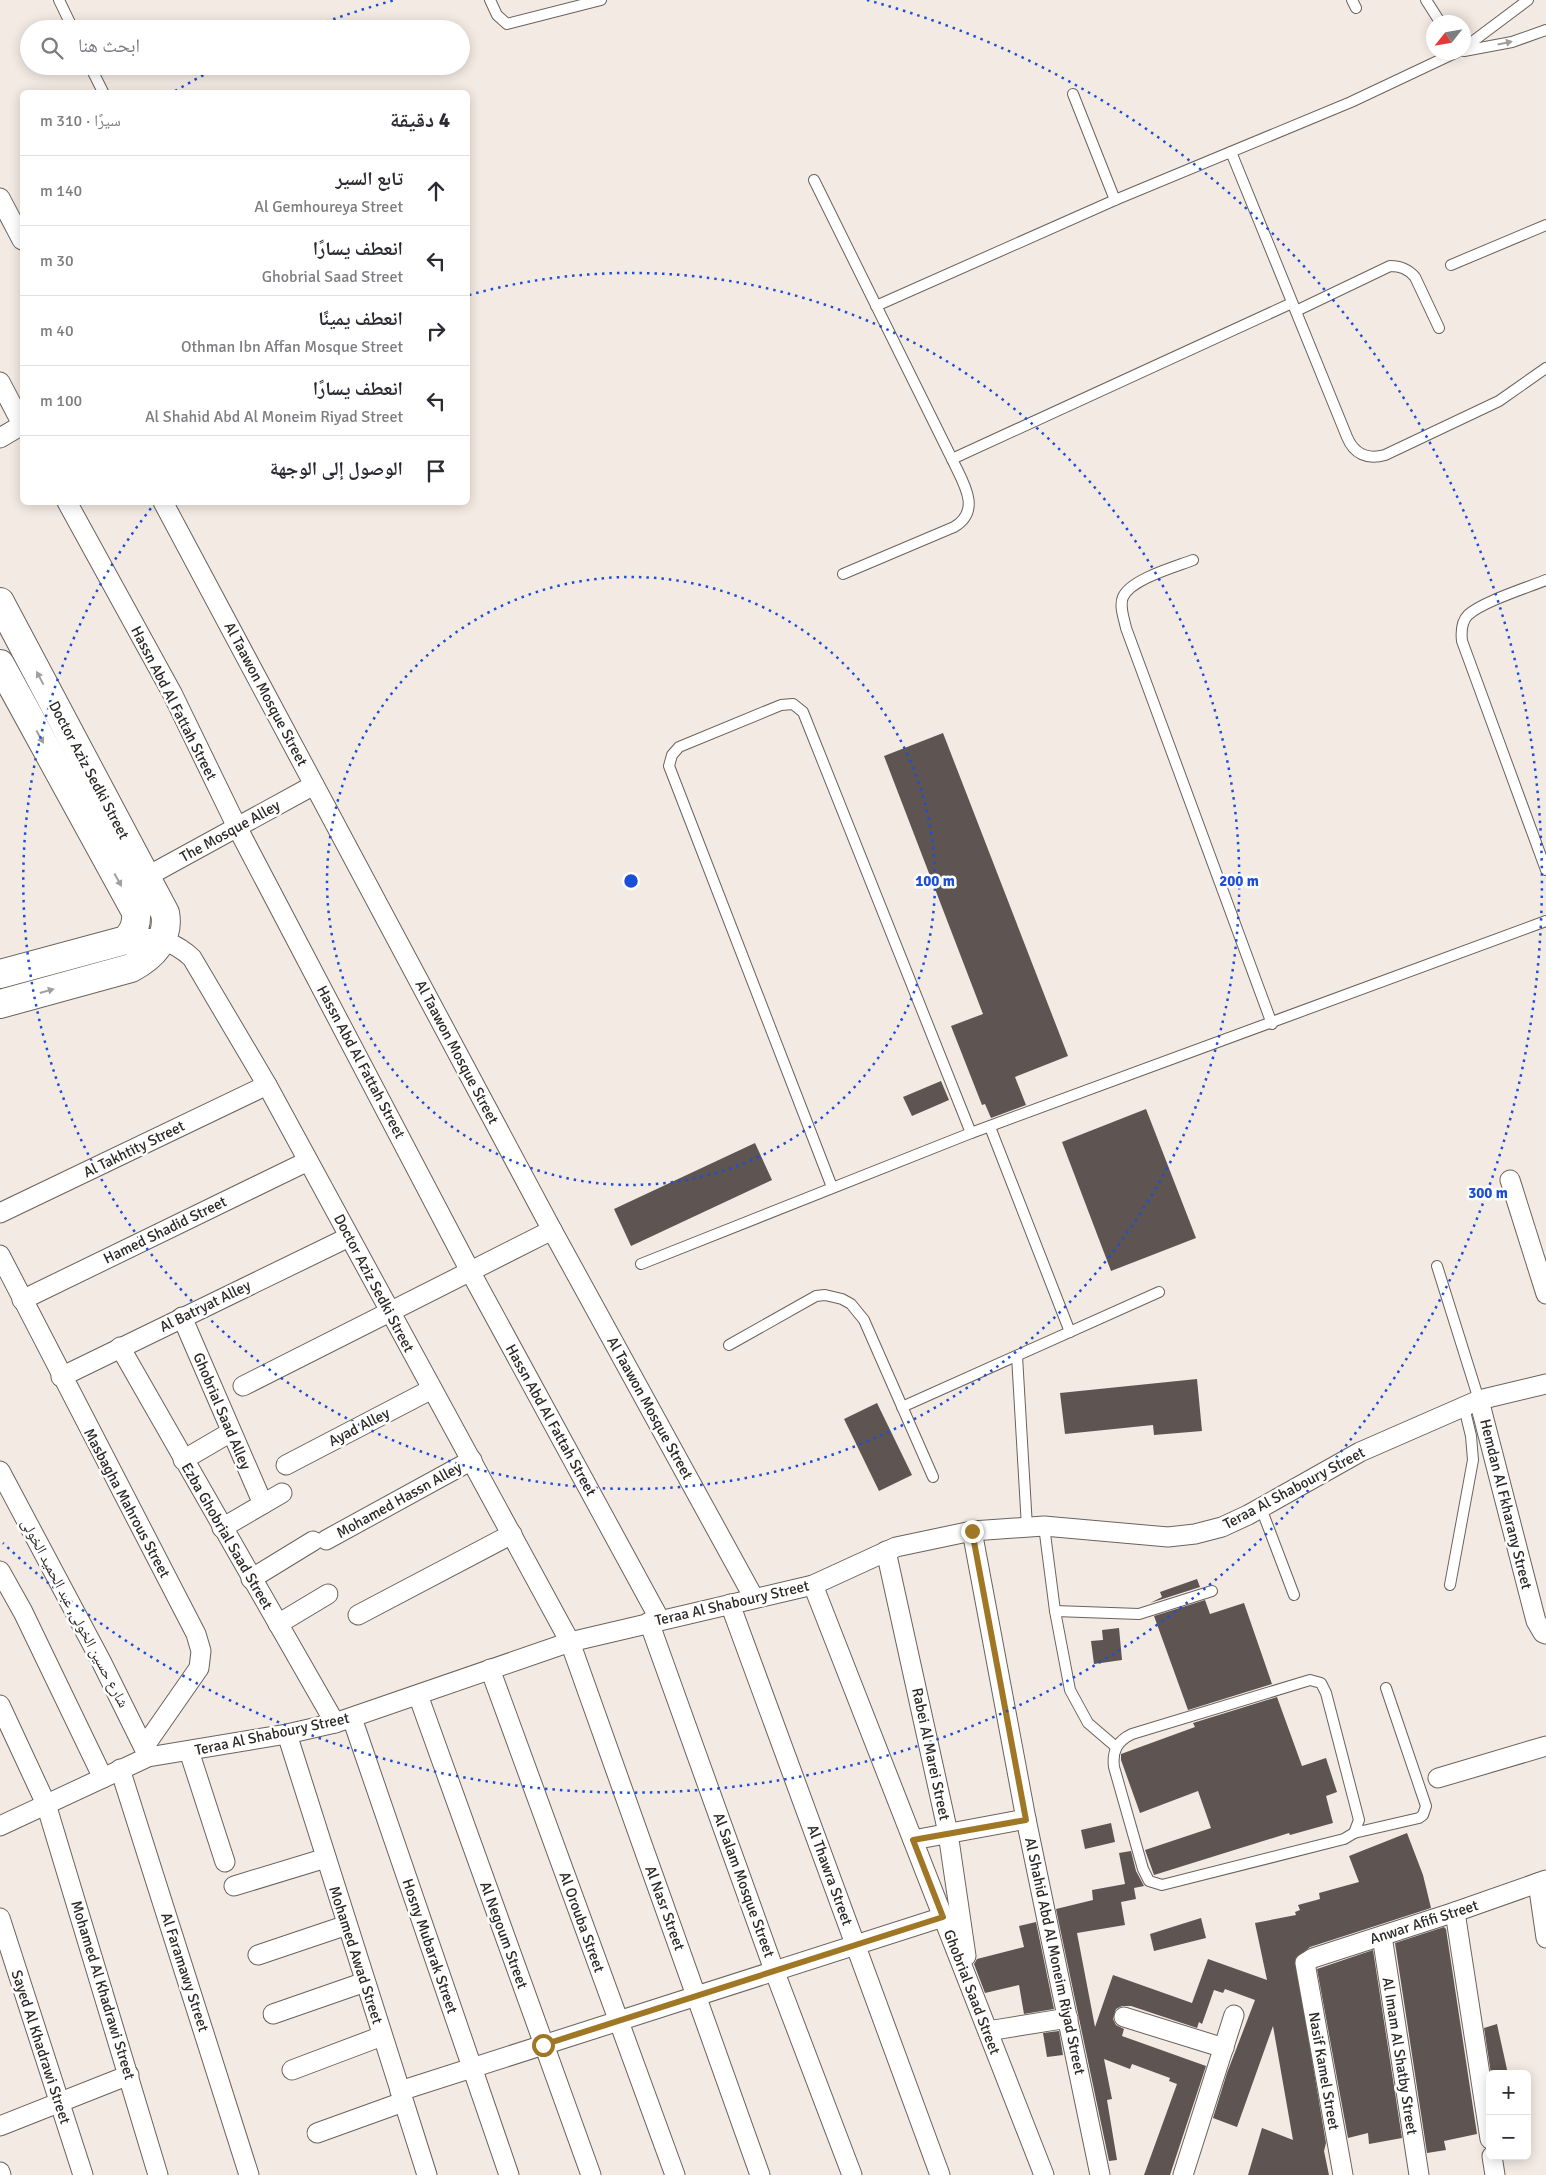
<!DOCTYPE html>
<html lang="ar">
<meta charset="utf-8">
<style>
:root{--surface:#fff;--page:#f2f2f3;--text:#2b2b33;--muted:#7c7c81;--line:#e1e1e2}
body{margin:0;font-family:Signika,"Noto Naskh Arabic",sans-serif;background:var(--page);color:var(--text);direction:rtl}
.controls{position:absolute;right:15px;bottom:15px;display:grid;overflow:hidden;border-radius:8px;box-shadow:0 2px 12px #0003}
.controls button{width:45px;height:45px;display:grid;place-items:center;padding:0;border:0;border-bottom:1px solid var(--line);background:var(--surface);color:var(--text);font:25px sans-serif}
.compass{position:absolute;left:1426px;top:15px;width:45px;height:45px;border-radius:50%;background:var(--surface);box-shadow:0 2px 12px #0003;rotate:239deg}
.stop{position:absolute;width:15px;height:15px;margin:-11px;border:4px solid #a07725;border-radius:50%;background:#fff}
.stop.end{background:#a07725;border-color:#fff;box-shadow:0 1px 5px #0008}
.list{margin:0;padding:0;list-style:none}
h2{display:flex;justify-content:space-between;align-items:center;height:65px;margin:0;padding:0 20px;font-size:21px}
h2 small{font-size:16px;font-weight:400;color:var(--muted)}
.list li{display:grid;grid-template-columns:32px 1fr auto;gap:15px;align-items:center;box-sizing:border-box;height:70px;padding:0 20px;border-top:1px solid var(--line)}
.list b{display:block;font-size:19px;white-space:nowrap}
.list p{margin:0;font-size:16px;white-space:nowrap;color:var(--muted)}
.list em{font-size:16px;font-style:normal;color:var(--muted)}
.icon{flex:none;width:28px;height:28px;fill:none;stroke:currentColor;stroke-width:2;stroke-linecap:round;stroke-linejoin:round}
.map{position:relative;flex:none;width:1546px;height:2175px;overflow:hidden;direction:ltr}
.search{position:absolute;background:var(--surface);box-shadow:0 2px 12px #0003;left:20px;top:20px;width:450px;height:55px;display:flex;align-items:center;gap:12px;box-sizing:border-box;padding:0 18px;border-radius:28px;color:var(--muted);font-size:19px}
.panel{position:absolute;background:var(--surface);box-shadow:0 2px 12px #0003;left:20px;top:90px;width:450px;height:415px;border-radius:8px;direction:rtl}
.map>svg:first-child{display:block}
</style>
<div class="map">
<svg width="1546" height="2175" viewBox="0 0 1546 2175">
<rect width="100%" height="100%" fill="#f3eae3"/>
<g fill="#5e5452">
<polygon points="943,733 1068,1056 1015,1077 1026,1105 991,1118 985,1104 982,1105 951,1026 983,1014 884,756"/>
<polygon points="941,1081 949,1100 912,1116 903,1097"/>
<polygon points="1146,1109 1196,1238 1111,1271 1062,1142"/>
<polygon points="755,1143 772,1180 631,1246 614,1209"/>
<polygon points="1197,1379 1202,1431 1154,1435 1153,1425 1065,1434 1060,1393"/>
<polygon points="877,1403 912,1475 879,1491 844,1419"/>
<polygon points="1197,1579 1200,1587 1150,1603 1162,1597 1160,1592"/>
<polygon points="1205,1600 1210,1614 1244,1603 1272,1684 1188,1710 1154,1616"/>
<polygon points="1119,1628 1122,1660 1094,1664 1091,1641 1103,1640 1102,1630"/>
<polygon points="1277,1697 1302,1766 1326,1758 1337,1792 1326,1796 1333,1823 1290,1835 1289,1833 1154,1875 1145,1850 1211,1828 1198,1791 1140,1813 1121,1760 1121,1754 1195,1727 1193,1723"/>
<polygon points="1111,1823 1115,1842 1085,1849 1081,1830"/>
<polygon points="1407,1833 1423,1875 1431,1908 1310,1947 1295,1959 1326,2143 1324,2151 1329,2175 1248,2175 1262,2128 1293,2140 1273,2026 1237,2127 1213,2118 1227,2073 1255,2000 1225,1989 1223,1993 1214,1990 1202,2024 1199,2022 1197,2028 1131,2006 1122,2006 1116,2009 1113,2019 1116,2025 1124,2029 1122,2036 1206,2066 1170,2175 1144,2175 1177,2084 1169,2081 1170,2078 1132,2064 1130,2069 1104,2059 1112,2099 1107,2100 1117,2160 1109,2161 1056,1909 1093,1900 1092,1890 1125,1884 1119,1853 1131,1851 1136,1871 1144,1886 1134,1888 1136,1899 1121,1902 1125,1925 1077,1933 1095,2027 1113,1975 1192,2003 1208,1959 1267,1980 1255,1923 1296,1915 1295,1912 1300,1910 1298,1905 1320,1899 1319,1893 1359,1882 1349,1856"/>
<polygon points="1201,1918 1206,1938 1154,1951 1150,1934"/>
<polygon points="1036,1922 1054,2009 1024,2014 1019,1985 985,1993 974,1964 977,1959 1024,1947 1019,1926"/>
<polygon points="1444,1927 1446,1929 1477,2134 1444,2141 1446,2150 1427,2153 1395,1943"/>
<polygon points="1373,1950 1402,2138 1369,2144 1368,2133 1348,2138 1317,1969"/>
<polygon points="1497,2024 1508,2074 1491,2074 1484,2028"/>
<polygon points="1059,2031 1063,2055 1047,2057 1043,2033"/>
</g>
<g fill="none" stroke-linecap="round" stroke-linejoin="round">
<g stroke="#6a625c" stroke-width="12">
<g id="lane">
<polyline points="59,0 73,29"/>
<polyline points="490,0 497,15 507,24 601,0"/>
<polyline points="1352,0 1356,8"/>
<polyline points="1426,0 1440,22"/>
<polyline points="1464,48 1528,0"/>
<polyline points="1464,51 1512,42 1546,30"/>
<polyline points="90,66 103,92"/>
<polyline points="1073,94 1115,200"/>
<path d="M1231 152 1347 437C1354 454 1367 460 1385 455L1499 401 1546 368"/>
<path d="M814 180 952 459C962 481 983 510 954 527L843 574"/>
<polyline points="1451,265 1546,225"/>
<polyline points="876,306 1115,200 1351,102 1457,52"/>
<path d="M1296 311 1390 266C1401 266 1408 269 1415 277L1439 328"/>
<polyline points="952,459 1292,303"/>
<path d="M1193 560C1175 567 1131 579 1123 597 1119 606 1124 618 1126 628L1272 1024"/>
<path d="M1546 580C1526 588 1482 602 1468 615 1461 622 1461 632 1462 641L1546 870"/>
<polyline points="990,1127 1070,1332"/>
<polyline points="832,1187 669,766 672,755 679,747 781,705 793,704 803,712 971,1133"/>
<polyline points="641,1264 971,1133 1546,921"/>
<polyline points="1437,1266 1479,1400"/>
<polyline points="729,1345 816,1296 825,1295 842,1299 851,1304 864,1320 933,1477"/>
<polyline points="1017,1356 1027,1527"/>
<polyline points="902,1407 1159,1292"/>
<polyline points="1261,1508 1294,1595"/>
<polyline points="1044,1526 1055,1611 1070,1690 1088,1723 1116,1747"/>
<polyline points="1450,1585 1473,1460 1471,1436 1464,1407"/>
<polyline points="1055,1611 1139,1614 1212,1591"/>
<path d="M1310 1680 1321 1683 1326 1693 1359 1820 1354 1833 1344 1839 1162 1885 1149 1881 1143 1869 1114 1767C1112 1751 1117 1741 1132 1734Z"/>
<polyline points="1354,1833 1419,1818 1423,1815 1426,1806 1386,1688"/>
</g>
</g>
<g stroke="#6a625c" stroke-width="21">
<g id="street">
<polyline points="0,198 22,240"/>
<polyline points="0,382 22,424"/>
<polyline points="0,438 22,425"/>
<polyline points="67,502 172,693 237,827 470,1271 660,1620"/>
<polyline points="163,502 552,1230 754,1598"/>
<polyline points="146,877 314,785"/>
<path d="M126 940C152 935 173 940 192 958L267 1085 570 1642 760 2175"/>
<polyline points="1510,1180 1546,1294"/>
<polyline points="0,1213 267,1085"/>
<polyline points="0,1255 196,1634 201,1651 199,1668 144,1747"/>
<polyline points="22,1300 308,1161"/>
<polyline points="182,1317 263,1504"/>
<polyline points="120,1347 335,1723"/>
<polyline points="61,1377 349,1237"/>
<polyline points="243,1386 552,1230"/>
<polyline points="1479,1400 1536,1621 1543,1633 1546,1634"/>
<polyline points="183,1460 231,1432"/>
<polyline points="286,1465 432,1389"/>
<polyline points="0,1471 101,1661 148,1756"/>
<polyline points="222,1528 282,1493"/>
<polyline points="972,1531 1026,1819 1100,2175"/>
<polyline points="326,1540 472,1460"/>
<polyline points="886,1551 948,1833 966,1956"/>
<polyline points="0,1571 23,1612 103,1778"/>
<polyline points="251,1579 313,1541"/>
<polyline points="813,1585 1044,2175"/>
<polyline points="730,1604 940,2175"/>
<polyline points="358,1615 512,1534"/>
<polyline points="649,1622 774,1970 852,2175"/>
<polyline points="278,1624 328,1594"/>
<polyline points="490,1669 675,2175"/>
<polyline points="418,1695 591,2175"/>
<polyline points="0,1705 46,1804 158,2175"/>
<polyline points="352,1718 509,2175"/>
<polyline points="287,1734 427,2175"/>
<polyline points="189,1751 225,1862"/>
<polyline points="120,1769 249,2175"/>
<polyline points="1438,1778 1546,1746"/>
<polyline points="0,1826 148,1757 287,1734 335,1723 570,1642 813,1585 896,1547 972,1531 1044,1526 1168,1537 1195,1534 1222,1527 1248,1515 1360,1452 1479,1400 1546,1384"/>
<polyline points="913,1840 1026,1819"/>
<polyline points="1538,1883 1546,1938"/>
<polyline points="234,1886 326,1858"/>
<polyline points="1455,1912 1490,2139"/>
<polyline points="0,1918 83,2175"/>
<polyline points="1382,1936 1419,2175"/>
<polyline points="258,1955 347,1925"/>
<polyline points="273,2014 365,1982"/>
<polyline points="1124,2017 1224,2048"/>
<polyline points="988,2031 1068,2018"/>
<polyline points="292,2070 382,2036"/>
<polyline points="400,2091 943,1917"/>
<polyline points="0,2126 129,2075"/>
<polyline points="317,2133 403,2102"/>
<polyline points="1492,2156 1495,2175"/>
<polyline points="0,2172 1,2175"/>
<polyline points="1183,2175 1234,2015"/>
<polyline points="1343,2175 1305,1963 1313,1958 1455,1912 1546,1880"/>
</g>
</g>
<g stroke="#6a625c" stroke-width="30">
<g id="secondary">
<path d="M0 602 165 913C170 939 152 957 131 968L0 1004"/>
<path d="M0 664 136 912C137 924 134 931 126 940L0 974"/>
</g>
</g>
<use href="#lane" stroke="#fff" stroke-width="10"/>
<use href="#street" stroke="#fff" stroke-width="19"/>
<use href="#secondary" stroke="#fff" stroke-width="28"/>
</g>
<defs><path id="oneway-solid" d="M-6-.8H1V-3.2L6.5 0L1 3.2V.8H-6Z" transform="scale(1.25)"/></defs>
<g fill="#a09f9d">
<use href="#oneway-solid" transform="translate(1505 43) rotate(-12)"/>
<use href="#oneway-solid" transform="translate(40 678) rotate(-118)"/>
<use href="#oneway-solid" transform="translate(40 737) rotate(61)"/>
<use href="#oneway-solid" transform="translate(118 880) rotate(61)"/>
<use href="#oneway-solid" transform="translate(47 991) rotate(-16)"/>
</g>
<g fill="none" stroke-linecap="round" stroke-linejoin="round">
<polyline stroke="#a07725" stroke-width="6" points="543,2045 943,1917 913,1840 1026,1820 972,1531"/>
</g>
<g fill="none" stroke="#1d4ed8" stroke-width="2.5" stroke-dasharray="2.5 5">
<circle cx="631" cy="881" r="304"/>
<path d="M469 295A608 608 0 1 1 155 503"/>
<path d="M175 91A912 912 0 0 1 217 68M312 27A912 912 0 0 1 395 0M867 0A912 912 0 1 1 3 1543"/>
</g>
<g text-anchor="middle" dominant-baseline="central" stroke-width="5" stroke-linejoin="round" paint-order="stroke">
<g font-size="15" fill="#2c2926" stroke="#fff">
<text transform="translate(266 694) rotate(62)">Al Taawon Mosque Street</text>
<text transform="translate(174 703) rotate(63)">Hassn Abd Al Fattah Street</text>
<text transform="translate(89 770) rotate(62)">Doctor Aziz Sedki Street</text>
<text transform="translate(230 831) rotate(-29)">The Mosque Alley</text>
<text transform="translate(457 1052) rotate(62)">Al Taawon Mosque Street</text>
<text transform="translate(361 1062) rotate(62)">Hassn Abd Al Fattah Street</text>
<text transform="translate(134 1149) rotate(-26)">Al Takhtity Street</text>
<text transform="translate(165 1230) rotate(-26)">Hamed Shadid Street</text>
<text transform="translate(374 1283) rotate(62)">Doctor Aziz Sedki Street</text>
<text transform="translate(205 1306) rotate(-26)">Al Batryat Alley</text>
<text transform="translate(650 1408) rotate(61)">Al Taawon Mosque Street</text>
<text transform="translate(222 1411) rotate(67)">Ghobrial Saad Alley</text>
<text transform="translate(551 1420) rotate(61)">Hassn Abd Al Fattah Street</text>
<text transform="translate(359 1427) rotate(-27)">Ayad Alley</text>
<text transform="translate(1294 1488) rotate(-28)">Teraa Al Shaboury Street</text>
<text transform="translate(399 1500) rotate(-29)">Mohamed Hassn Alley</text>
<text transform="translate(127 1503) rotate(62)">Masbagha Mahrous Street</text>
<text transform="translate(1506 1504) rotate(76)">Hemdan Al Fkharany Street</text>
<text transform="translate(227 1536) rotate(60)">Ezba Ghobrial Saad Street</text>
<text transform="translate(732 1603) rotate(-13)">Teraa Al Shaboury Street</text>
<text transform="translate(75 1613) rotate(62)">شارع حسين الخولى, عبد الحميد الخولى</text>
<text transform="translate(272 1734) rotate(-12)">Teraa Al Shaboury Street</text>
<text transform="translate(931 1754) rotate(78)">Rabei Al Marei Street</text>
<text transform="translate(830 1875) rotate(70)">Al Thawra Street</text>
<text transform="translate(744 1885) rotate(70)">Al Salam Mosque Street</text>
<text transform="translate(665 1908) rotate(70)">Al Nasr Street</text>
<text transform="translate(582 1922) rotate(70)">Al Orouba Street</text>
<text transform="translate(1424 1922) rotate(-18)">Anwar Afifi Street</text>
<text transform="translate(504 1935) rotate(70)">Al Negoum Street</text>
<text transform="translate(430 1946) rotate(71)">Hosny Mubarak Street</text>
<text transform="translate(356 1955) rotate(72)">Mohamed Awad Street</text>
<text transform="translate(1055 1956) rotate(78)">Al Shahid Abd Al Moneim Riyad Street</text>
<text transform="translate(185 1972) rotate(72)">Al Faramawy Street</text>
<text transform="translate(103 1990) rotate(73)">Mohamed Al Khadrawi Street</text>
<text transform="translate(972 1992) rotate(69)">Ghobrial Saad Street</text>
<text transform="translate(41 2047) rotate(72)">Sayed Al Khadrawi Street</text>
<text transform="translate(1400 2056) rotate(81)">Al Imam Al Shatby Street</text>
<text transform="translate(1324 2071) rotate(80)">Nasif Kamel Street</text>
</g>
</g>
<circle cx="631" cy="881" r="8" fill="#1d4ed8" stroke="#fff" stroke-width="2.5"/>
<g font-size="15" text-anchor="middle" font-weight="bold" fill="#1d4ed8" stroke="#fff" stroke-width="5" stroke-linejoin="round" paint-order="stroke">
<text x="935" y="886">100 m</text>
<text x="1239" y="886">200 m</text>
<text x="1488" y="1198">300 m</text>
</g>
</svg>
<div class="controls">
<button>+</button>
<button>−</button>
</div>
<svg class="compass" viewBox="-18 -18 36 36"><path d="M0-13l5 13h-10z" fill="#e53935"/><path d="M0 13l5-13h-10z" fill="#7c7c81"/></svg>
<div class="stop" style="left:543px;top:2045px"></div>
<div class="stop end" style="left:972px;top:1531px"></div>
<div class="search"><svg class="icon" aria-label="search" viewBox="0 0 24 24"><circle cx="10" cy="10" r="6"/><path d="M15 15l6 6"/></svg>ابحث هنا</div>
<section class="panel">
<h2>4 دقيقة<small>سيرًا · 310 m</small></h2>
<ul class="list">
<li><svg class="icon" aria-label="ahead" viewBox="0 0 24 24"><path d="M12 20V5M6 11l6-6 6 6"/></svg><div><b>تابع السير</b><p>Al Gemhoureya Street</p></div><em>140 m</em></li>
<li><svg class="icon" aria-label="left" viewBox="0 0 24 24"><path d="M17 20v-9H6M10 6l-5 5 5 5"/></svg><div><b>انعطف يسارًا</b><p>Ghobrial Saad Street</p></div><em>30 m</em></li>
<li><svg class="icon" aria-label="right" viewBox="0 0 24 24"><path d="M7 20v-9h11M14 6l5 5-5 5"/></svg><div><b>انعطف يمينًا</b><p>Othman Ibn Affan Mosque Street</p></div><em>40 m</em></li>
<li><svg class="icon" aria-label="left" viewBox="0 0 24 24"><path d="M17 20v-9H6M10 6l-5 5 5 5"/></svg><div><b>انعطف يسارًا</b><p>Al Shahid Abd Al Moneim Riyad Street</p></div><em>100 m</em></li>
<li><svg class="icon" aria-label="arrive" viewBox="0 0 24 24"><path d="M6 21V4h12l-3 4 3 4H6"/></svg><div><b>الوصول إلى الوجهة</b></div></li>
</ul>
</section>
</div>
